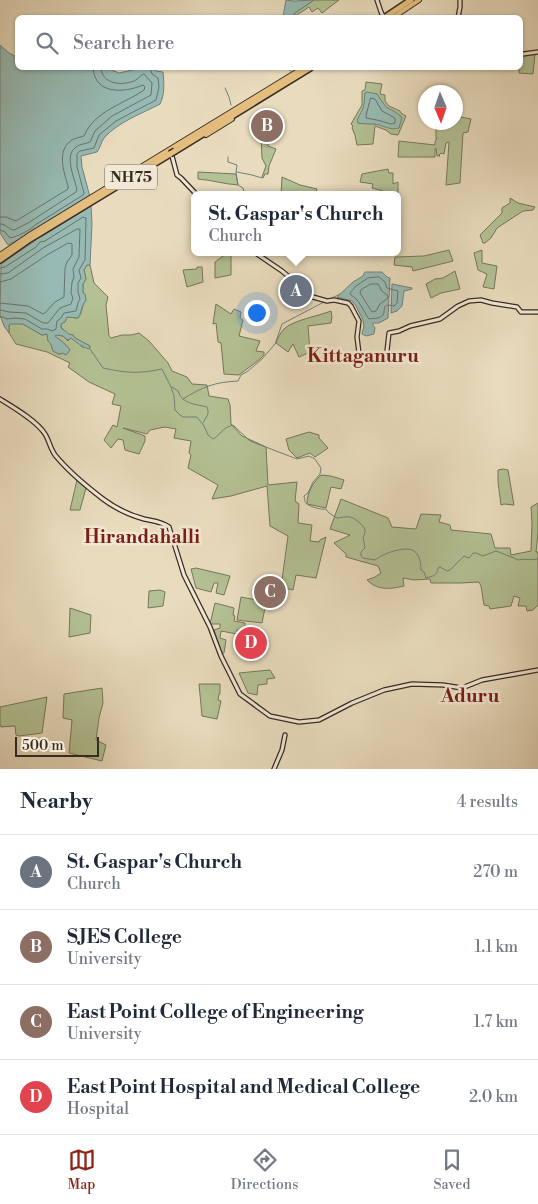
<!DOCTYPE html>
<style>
:root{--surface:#fff;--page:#f6f6f7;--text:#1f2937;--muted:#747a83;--line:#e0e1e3;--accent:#8f2418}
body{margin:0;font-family:"Libre Bodoni",serif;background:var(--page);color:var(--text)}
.compass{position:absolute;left:418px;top:85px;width:45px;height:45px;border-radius:50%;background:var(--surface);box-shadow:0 1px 4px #0004;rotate:178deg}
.scale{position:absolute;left:15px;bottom:12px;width:84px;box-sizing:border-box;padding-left:5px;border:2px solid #382b22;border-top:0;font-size:14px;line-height:18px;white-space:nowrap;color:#382b22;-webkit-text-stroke:4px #f1e8d5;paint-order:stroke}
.you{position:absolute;left:256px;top:312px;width:18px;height:18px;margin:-12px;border:4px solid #fff;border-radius:50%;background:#1a73e8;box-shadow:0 0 0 8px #1a73e833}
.badge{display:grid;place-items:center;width:32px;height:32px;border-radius:50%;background:var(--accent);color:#fff;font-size:16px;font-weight:700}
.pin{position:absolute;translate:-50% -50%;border:2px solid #fff;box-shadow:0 1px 5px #0006}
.popup{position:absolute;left:191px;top:191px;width:210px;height:65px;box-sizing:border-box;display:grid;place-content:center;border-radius:8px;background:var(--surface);filter:drop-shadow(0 1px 4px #0005);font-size:16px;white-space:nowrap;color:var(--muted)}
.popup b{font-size:19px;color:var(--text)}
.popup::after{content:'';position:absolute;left:50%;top:100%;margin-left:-10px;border:10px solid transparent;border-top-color:var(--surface)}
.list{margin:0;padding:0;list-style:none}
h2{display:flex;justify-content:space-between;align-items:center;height:65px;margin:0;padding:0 20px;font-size:21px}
h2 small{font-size:16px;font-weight:400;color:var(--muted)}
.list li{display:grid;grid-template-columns:32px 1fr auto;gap:15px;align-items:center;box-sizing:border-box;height:75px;padding:0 20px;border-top:1px solid var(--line)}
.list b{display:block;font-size:19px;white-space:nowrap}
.list p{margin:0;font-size:16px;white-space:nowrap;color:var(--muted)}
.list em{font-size:16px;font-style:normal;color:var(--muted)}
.icon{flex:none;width:28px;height:28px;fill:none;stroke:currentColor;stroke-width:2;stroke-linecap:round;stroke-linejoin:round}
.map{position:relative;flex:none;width:538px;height:769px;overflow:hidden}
.search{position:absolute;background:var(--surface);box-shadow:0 1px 4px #0004;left:15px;right:15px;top:15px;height:55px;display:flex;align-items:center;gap:12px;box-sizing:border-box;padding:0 18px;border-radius:8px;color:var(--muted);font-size:19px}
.sheet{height:365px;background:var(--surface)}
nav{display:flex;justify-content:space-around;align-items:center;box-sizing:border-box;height:70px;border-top:1px solid var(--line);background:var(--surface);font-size:14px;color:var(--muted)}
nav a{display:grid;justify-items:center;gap:2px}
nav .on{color:var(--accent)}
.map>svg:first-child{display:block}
</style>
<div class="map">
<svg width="538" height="769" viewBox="0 0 538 769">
<rect width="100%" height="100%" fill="#e9dcbe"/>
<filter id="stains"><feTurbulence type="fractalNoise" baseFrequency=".004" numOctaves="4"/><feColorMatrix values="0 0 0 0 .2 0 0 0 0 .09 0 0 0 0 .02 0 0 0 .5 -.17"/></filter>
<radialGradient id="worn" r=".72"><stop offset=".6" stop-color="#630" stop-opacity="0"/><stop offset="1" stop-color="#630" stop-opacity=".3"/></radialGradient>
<g fill="#b3c194" stroke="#76765b" fill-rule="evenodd">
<polygon points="314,0 339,0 322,13 318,8 312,12 309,7 294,17 292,18 295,13"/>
<polygon points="535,54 533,74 519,73 519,68 520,68 521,55"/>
<path d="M366 82 382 84 380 94 385 95V101L389 106 400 111 401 113 406 116 398 135 391 134 386 130 375 126 373 144 357 145 355 135 352 128 353 126 351 124 362 105V91L365 90ZM365 93 377 94 385 107 395 112 376 124 358 123C359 117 361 115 363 111 365 105 365 99 365 93Z"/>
<polygon points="456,116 471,119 468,132 463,133 460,183 446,185 449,142 446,143 444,154 441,153 439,155 440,156 437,156 436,148 435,149 435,157 398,157 399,141 435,145 435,142 437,138 436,139 436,123 456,122"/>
<polygon points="261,139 264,139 264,141 268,141 268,146 276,149 269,166 268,174 265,174 263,178 262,177 266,166 262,158"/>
<polygon points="388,169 389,173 393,173 393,184 398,182 398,203 397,203 397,195 383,195 383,191 372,188 373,184 360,182 362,174"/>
<path d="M198 172 236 174 238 185C224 184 211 180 198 179Z"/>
<polygon points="282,177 300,185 317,189 315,195 281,195"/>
<polygon points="510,198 518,203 535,207 533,210 523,211 497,228 491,238 485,243 483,243 480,235 502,213 502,208 510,203"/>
<polygon points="449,250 453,261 413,271 412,267 394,265 395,257 424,256"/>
<polygon points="482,250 482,263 497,266 494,289 483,287 487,274 478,270 474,253"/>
<polygon points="224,252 231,252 231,275 215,278 215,262 223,256"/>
<path d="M87 265H90L94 283 108 297 106 305 109 336 111 338 122 335H131L139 333 149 341 168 363 172 371 187 377 192 384 207 385 209 396 228 399 230 405 231 424 242 436 266 447 268 485 297 482 295 501 299 504 298 523 312 525 310 541 319 542 320 540 326 537 316 578 296 575 293 590 281 587 288 536 270 526 267 486 231 496 212 499 218 485 188 468 191 455 189 453 191 441 174 438 176 429 165 427 150 430 147 434 123 428 145 436V441L139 454 125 450 123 440 118 439 111 448 104 440 113 425 117 427 121 406 112 404 115 394 89 382 68 367 70 363 47 352 16 344 9 333V325L11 323 23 324 42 335 47 334 48 341 51 344 53 351 59 354 63 353 66 355 70 350 63 342 54 336 56 335 63 336 68 341 71 338C75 341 79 343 82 347L90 348V346L75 338 73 335H69L61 327V323L65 322 67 317 78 318C83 312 81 306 86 300L85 294 83 293V284L86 279 84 270Z"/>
<polygon points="197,267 202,267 203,282 187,287 183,270 197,269"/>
<polygon points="455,271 460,289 441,293 431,298 426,284 435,279 443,278"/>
<polygon points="216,304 231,314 234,309 241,312 240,318 243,320 239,336 260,341 256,351 264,352 264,355 260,359 239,375 224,374 221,343 218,342 216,323 213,324"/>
<path d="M331 311 332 317 331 323 308 326 310 352 299 357 293 344 288 352 276 343C278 338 280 333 284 329 293 320 319 316 331 311Z"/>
<polygon points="309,432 319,435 319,438 328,448 315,457 310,453 297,458 289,450 286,439"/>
<polygon points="503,469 508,470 514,505 504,504 501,505 498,482 498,470"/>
<path d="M321 475 331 476 344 480 341 489 331 487 326 508 307 504C307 492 313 483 321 475Z"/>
<polygon points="77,480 86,488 80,510 70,510"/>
<path d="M341 499 388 518 392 527 416 529 421 514 441 515 439 522 450 525 451 530 491 534 495 548H510L511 555 531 551 532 523 531 507 538 503V533L536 552H538V605L533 610 527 611 526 606H518L520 598 514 596 511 606 490 609 489 606 484 605 481 586 479 582 461 583H431L430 579 414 580 403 578 404 586C391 589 378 591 367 580L375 577 381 573 378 566 346 557V554L334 543 350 535 330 529Z"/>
<polygon points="196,568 230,576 224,595 216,593 218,583 214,583 211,592 196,588 191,569"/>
<polygon points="160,590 165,592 163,606 148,608 149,591"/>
<polygon points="241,597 266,602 262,623 237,620"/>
<polygon points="215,603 234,608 233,615 235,616 234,621 245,623 245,630 237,630 237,634 221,631 220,638 226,640 224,653 222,654 214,630 220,628 220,624 210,624"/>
<polygon points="70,608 91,615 90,633 69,637"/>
<polygon points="270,670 275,678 267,679 267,684 258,685 257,695 248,693 239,673"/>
<polygon points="199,684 220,684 220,694 219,694 218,700 221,701 217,719 202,716"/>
<polygon points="102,688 103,703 99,718 96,740 106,745 102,761 69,753 72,720 63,718 64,694"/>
<polygon points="47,697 42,733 19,736 16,735 15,726 1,727 1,726 0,725 0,707"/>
</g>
<g fill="#97bbb4" stroke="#71817a">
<polygon points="286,0 294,1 314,0 295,13 292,17 283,17"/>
<path d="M0 45 9 53 17 57 18 68H107L119 73 141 68H154L156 71 163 72C164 83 165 94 160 104 141 114 118 122 104 138 101 142 100 148 97 152L81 156 82 167 90 197 37 230 41 237 91 206 92 224 90 265H87L84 270 86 279 83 284V293L85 294 86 300C81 306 82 312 78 318L67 317 65 322 61 324V328L69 334 73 335 75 338 90 346 89 349C82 347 77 343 71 338L68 340 63 336 56 335 55 336 63 342 70 350 66 355 63 353 59 354 53 351 51 344 48 341 47 334 42 335 23 324H11L9 325V333L4 326 0 315 1 264 36 240 31 233 8 245 0 233Z"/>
<path d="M367 92 377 94 386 107 395 112 402 117 399 128C390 131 383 125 375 124 369 124 364 124 358 123L357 120C364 107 364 107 365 93Z"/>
<polygon points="365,272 382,272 387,277 390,278 388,318 379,323 373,323 373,325 375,328 374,334 366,336 362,334 364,326 363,320 356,306 352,301 337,297 353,282 363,276"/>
<polygon points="392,284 412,288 412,289 404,291 402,306 397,311 391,313"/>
</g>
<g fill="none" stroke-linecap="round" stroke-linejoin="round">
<g stroke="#68736b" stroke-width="1">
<polygon points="371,98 375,99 382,111 395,118 395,123 391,124 377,120 366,118 366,116"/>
<path d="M0 217H6L16 221 68 189V186C64 172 56 150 72 140 75 138 80 137 84 136 94 111 124 104 144 90L145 87 143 85C124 93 95 95 93 68"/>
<path d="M0 224C7 224 9 230 14 230L28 223 76 192 77 190C75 179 64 156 75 148 79 144 85 144 90 142L95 131 112 116 151 95 152 83 144 74C140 75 139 79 134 81 121 86 102 84 101 68"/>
<path d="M0 230 5 232 10 238C16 237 31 230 35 225L83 195 84 193 77 167V154L80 151 94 148 99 135 116 121 156 100 159 87 158 78 152 74 150 68"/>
<polyline points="0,268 5,267 36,247 40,242 45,241 83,217 86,218 85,260 79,270 81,278 78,283 78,292 80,299 78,303 76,311 64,313 61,318 57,321 56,329 52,331 47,329 42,329 25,319 16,318 7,319 3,317 0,317"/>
<polyline points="0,274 8,273 43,248 77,229 80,229 79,257 73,269 74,277 72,282 71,293 73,298 71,304 60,308 48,323 43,323 26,313 9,312 0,310"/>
<path d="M379 277 385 282 387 288 398 291 397 303 394 306C381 303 386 309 383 315 380 319 373 318 369 319 363 311 360 300 351 295L350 293 356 286 368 278Z"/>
<polyline points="0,282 11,279 47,255 68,243 72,244 72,255 67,262 65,268 64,297 55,302 45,313 43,314 28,306 0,303"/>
<polygon points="371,284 378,284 382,291 388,296 387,299 380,304 376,311 372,312 360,293 361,290"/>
</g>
<g stroke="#71817a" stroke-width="1">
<polyline points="287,68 292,72"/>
<polyline points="225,88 229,97 231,105"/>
<polyline points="228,157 228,162 237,165 236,173 238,185 243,188 245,195"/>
<polyline points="237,172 252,175 262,178"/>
<polyline points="330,299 340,294"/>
<path d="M90 349 103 368C126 373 139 374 162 369L171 387 174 396 175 410 179 414 183 417H197L204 426 208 435 213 439C223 433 220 429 233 425L250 441 297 459 309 456 315 459 321 468 320 474 313 482 308 493 304 496C305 499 304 502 307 504 311 507 321 510 326 509L329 513 337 518C341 518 346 516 350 517 354 518 356 520 360 523 365 528 367 531 363 537L365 548 361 552V556L363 558 375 560C382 554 405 545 414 551 420 555 421 564 421 570L424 572 426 578C433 576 437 576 438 568L440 567 447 571 450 570 464 556 469 558 473 553H476L483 556 496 551 514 558 518 560C525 558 531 561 538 559"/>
<path d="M172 387 178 391C182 404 195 404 207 407 210 414 206 417 203 423"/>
<path d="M183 399C202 387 215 382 238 381L241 375 248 371 262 359 275 344 282 324 324 302"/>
</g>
<g stroke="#382b22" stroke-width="5.5">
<g id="secondary">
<polyline points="377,0 381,12 384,18"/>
<polyline points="458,18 460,7 460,0"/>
<polyline points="520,53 523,54 538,52"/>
<polyline points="170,153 172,156 177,175 181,178 197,195"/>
<polyline points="254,252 282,271 313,297 327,301 334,300 348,303 351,306 359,321 357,337 359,353"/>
<polyline points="387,351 389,333 399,331 410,326 440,319 458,306 469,301 481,300 492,303 517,307 521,312 538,312"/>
<path d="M0 399C13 407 37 421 45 434 49 440 50 448 55 455 68 471 86 486 103 499 115 508 129 515 144 519 153 521 161 521 169 527L184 575 210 627 221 656 240 694 270 716 299 722 319 720 352 703 384 690 412 684 443 685 462 688 482 680 538 670"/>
<polyline points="274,769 282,750 285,735"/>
</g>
</g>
<g stroke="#382b22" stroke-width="6">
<g id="primary">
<polyline points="392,18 419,0"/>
<polyline points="206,135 232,119"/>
<polyline points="0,255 31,234 303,68"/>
</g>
</g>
<g stroke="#382b22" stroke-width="8">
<g id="highway">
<polyline points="384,18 411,0"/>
<polyline points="175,151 310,68"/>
<polyline points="0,260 30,239 170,154"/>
</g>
</g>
<use href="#secondary" stroke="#f1e8d5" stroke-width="3"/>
<use href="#primary" stroke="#e4be7f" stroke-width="4"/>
<use href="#highway" stroke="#e4be7f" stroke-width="5"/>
<g stroke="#382b22" stroke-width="8" stroke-linecap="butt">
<polyline id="highway-bridge" points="170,154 175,151"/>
</g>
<use href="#highway-bridge" stroke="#e4be7f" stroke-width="5"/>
</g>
<g text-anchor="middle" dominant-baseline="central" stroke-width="5" stroke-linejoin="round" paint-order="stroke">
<rect fill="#f1e8d5" stroke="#706458" stroke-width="1" x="105" y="164.5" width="52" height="25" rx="4"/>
<g font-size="15" font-weight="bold" fill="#382b22">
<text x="131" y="177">NH75</text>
</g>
<g font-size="19" font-weight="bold" fill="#7a1f14" stroke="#f1e8d5">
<text x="363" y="356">Kittaganuru</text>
<text x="142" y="537">Hirandahalli</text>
<text x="470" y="696">Aduru</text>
</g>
</g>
<rect width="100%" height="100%" filter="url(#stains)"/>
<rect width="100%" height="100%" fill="url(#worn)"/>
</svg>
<svg class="compass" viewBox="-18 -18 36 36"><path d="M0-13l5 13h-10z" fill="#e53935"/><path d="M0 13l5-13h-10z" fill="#747a83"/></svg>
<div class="scale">500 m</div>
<div class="you"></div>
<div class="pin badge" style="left:296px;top:291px;background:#6b7280">A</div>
<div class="popup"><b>St. Gaspar's Church</b>Church</div>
<div class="pin badge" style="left:267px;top:126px;background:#8d6e63">B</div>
<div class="pin badge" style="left:270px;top:592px;background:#8d6e63">C</div>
<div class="pin badge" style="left:251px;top:643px;background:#e0444e">D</div>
<div class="search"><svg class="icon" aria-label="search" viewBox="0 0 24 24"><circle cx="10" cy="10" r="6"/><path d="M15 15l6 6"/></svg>Search here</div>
</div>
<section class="sheet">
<h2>Nearby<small>4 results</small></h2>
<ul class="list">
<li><span class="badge" style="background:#6b7280">A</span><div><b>St. Gaspar's Church</b><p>Church</p></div><em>270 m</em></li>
<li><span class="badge" style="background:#8d6e63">B</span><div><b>SJES College</b><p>University</p></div><em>1.1 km</em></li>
<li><span class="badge" style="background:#8d6e63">C</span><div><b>East Point College of Engineering</b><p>University</p></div><em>1.7 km</em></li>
<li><span class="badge" style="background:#e0444e">D</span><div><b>East Point Hospital and Medical College</b><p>Hospital</p></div><em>2.0 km</em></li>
</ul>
</section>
<nav>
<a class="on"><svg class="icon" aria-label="map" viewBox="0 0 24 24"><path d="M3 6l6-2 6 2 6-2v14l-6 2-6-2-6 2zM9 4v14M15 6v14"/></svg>Map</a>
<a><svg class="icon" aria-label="directions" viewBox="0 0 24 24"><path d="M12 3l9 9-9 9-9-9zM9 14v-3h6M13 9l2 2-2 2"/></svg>Directions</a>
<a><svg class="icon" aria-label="saved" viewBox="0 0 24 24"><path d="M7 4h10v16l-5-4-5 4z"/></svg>Saved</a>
</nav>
